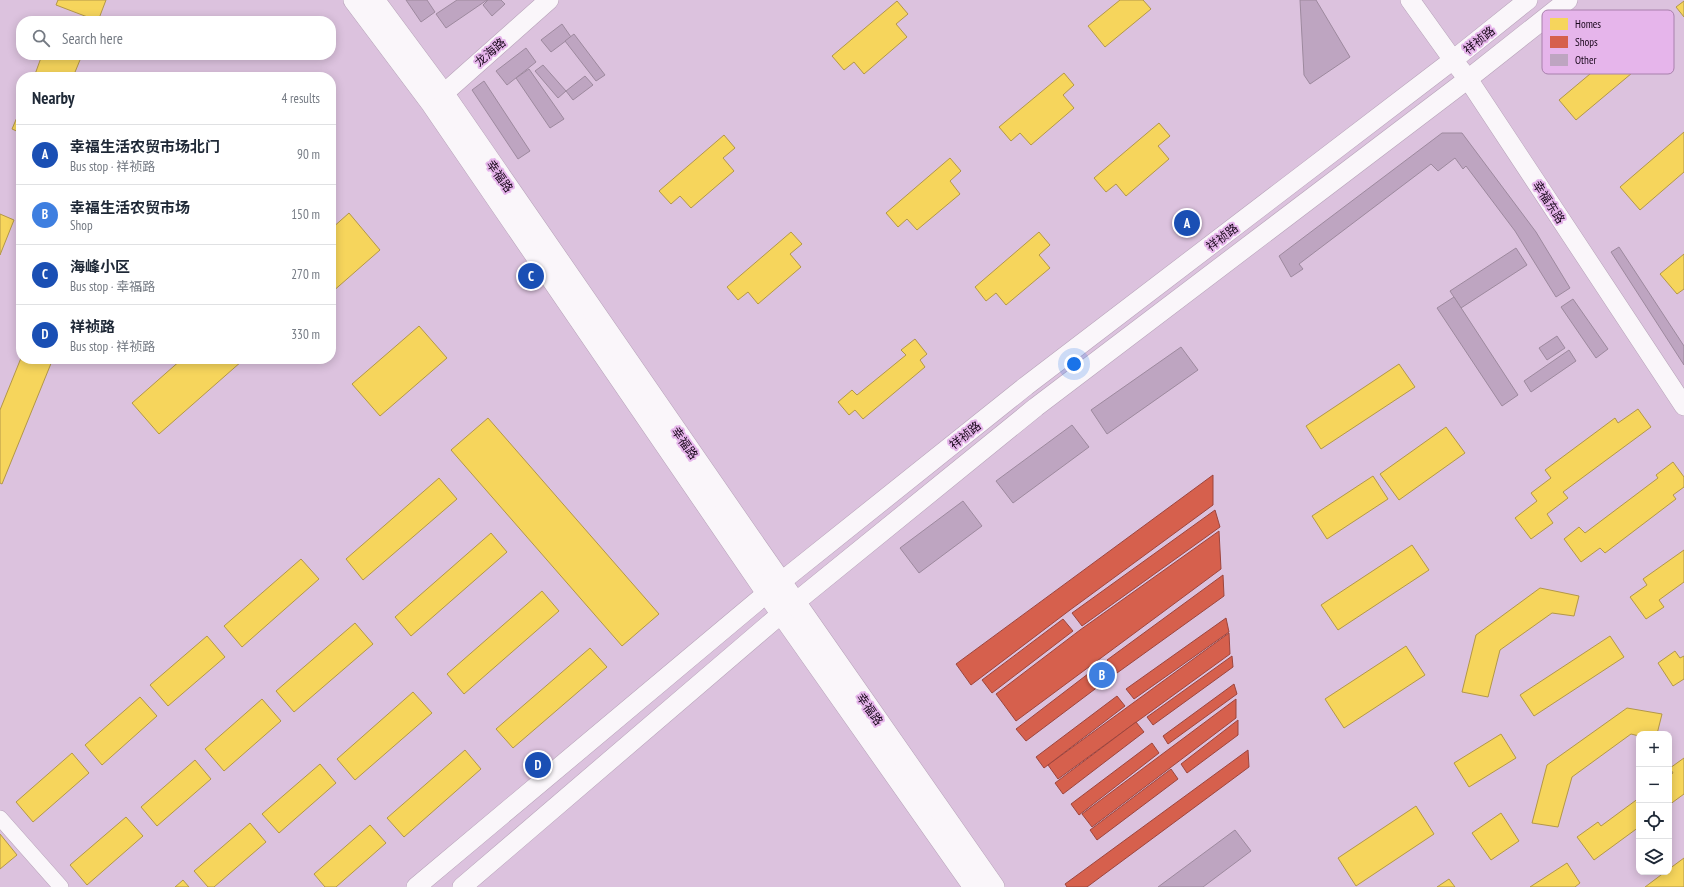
<!DOCTYPE html>
<meta charset="utf-8">
<style>
:root{--surface:#fff;--page:#f2f2f3;--text:#1f2937;--muted:#747a83;--line:#e0e1e3;--accent:#ea580c}
body{margin:0;font-family:"PT Sans Narrow","Noto Sans SC",sans-serif;background:var(--page);color:var(--text)}
.controls{position:absolute;right:12px;bottom:12px;display:grid;overflow:hidden;border-radius:8px;box-shadow:0 2px 10px #0003}
.controls button{width:36px;height:36px;display:grid;place-items:center;padding:0;border:0;border-bottom:1px solid var(--line);background:var(--surface);color:var(--text);font:20px sans-serif}
.you{position:absolute;left:1074px;top:364px;width:14px;height:14px;margin:-10px;border:3px solid #fff;border-radius:50%;background:#1a73e8;box-shadow:0 0 0 6px #1a73e833}
.badge{display:grid;place-items:center;width:26px;height:26px;border-radius:50%;background:var(--accent);color:#fff;font-size:13px;font-weight:700}
.pin{position:absolute;translate:-50% -50%;border:2px solid #fff;box-shadow:0 1px 4px #0006}
.list{margin:0;padding:0;list-style:none}
h2{display:flex;justify-content:space-between;align-items:center;height:52px;margin:0;padding:0 16px;font-size:17px}
h2 small{font-size:13px;font-weight:400;color:var(--muted)}
.list li{display:grid;grid-template-columns:26px 1fr auto;gap:12px;align-items:center;box-sizing:border-box;height:60px;padding:0 16px;border-top:1px solid var(--line)}
.list b{display:block;font-size:15px;white-space:nowrap}
.list p{margin:0;font-size:13px;white-space:nowrap;color:var(--muted)}
.list em{font-size:13px;font-style:normal;color:var(--muted)}
.icon{flex:none;width:22px;height:22px;fill:none;stroke:currentColor;stroke-width:2;stroke-linecap:round;stroke-linejoin:round}
.map{position:relative;flex:none;width:1684px;height:887px;overflow:hidden}
.search{position:absolute;background:var(--surface);box-shadow:0 2px 10px #0003;left:16px;top:16px;width:320px;height:44px;display:flex;align-items:center;gap:10px;box-sizing:border-box;padding:0 14px;border-radius:16px;color:var(--muted);font-size:15px}
.panel{position:absolute;background:var(--surface);box-shadow:0 2px 10px #0003;left:16px;top:72px;width:320px;height:292px;border-radius:16px}
.map>svg:first-child{display:block}
</style>
<div class="map">
<svg width="1684" height="887" viewBox="0 0 1684 887">
<rect width="100%" height="100%" fill="#dcc2de"/>
<g fill="#f6d55c" stroke="#b39748">
<polygon points="58,0 106,0 98,21 56,5"/>
<polygon points="1120,0 1143,0 1151,9 1105,47 1088,26"/>
<polygon points="897,1 908,14 896,24 907,37 864,74 854,62 844,70 832,56"/>
<polygon points="1684,1 1684,17 1676,7"/>
<polygon points="1646,27 1663,47 1576,120 1559,100"/>
<polygon points="42,55 82,55 73,77 34,77"/>
<polygon points="1064,73 1074,85 1063,95 1074,108 1031,145 1020,133 1011,141 999,127"/>
<polygon points="21,108 21,133 12,129"/>
<polygon points="1159,123 1170,136 1158,146 1169,159 1126,196 1116,184 1106,192 1094,178"/>
<polygon points="1684,132 1684,172 1640,210 1620,187"/>
<polygon points="724,135 735,148 723,158 734,171 691,208 680,196 671,204 659,191"/>
<polygon points="950,158 961,171 950,181 960,194 917,230 907,219 898,227 886,213"/>
<polygon points="349,213 380,250 331,293 331,229"/>
<polygon points="0,214 14,220 0,255"/>
<polygon points="791,232 802,244 790,254 801,267 758,304 748,292 738,300 727,287"/>
<polygon points="1039,232 1050,245 1039,255 1050,268 1006,305 996,293 986,301 975,287"/>
<polygon points="1684,254 1684,289 1677,294 1660,274"/>
<polygon points="419,326 447,358 380,416 352,384"/>
<polygon points="915,339 927,354 920,360 925,367 863,419 855,410 849,415 838,402 852,390 857,395 906,355 901,350"/>
<polygon points="21,358 45,359 52,361 2,484 0,483 0,410"/>
<polygon points="182,359 240,359 242,361 159,434 132,403"/>
<polygon points="1399,364 1415,387 1321,449 1306,426"/>
<polygon points="1638,409 1651,427 1563,492 1568,498 1547,514 1553,523 1531,539 1515,518 1537,501 1531,493 1551,478 1545,470 1615,418 1618,423"/>
<polygon points="488,418 659,614 622,646 451,450"/>
<polygon points="1446,427 1465,453 1399,500 1380,474"/>
<polygon points="1673,462 1684,477 1684,487 1673,495 1676,499 1605,553 1600,548 1581,562 1564,539 1579,527 1585,533 1658,478 1656,475"/>
<polygon points="1373,476 1388,499 1327,539 1312,516"/>
<polygon points="439,478 457,499 363,580 346,559"/>
<polygon points="491,533 507,552 411,636 395,617"/>
<polygon points="1412,545 1429,570 1338,630 1321,605"/>
<polygon points="1684,550 1684,582 1659,600 1664,607 1646,619 1630,597 1647,585 1643,579"/>
<polygon points="301,559 319,579 242,647 224,626"/>
<polygon points="1540,588 1579,596 1574,616 1552,613 1500,650 1488,697 1462,692 1476,635"/>
<polygon points="542,591 559,611 464,694 447,674"/>
<polygon points="355,623 373,644 294,712 276,691"/>
<polygon points="207,636 225,657 168,706 150,685"/>
<polygon points="1610,636 1624,657 1534,716 1520,695"/>
<polygon points="1406,646 1425,675 1344,728 1325,699"/>
<polygon points="590,648 607,667 513,748 496,729"/>
<polygon points="1675,651 1680,658 1684,656 1684,679 1673,686 1658,663"/>
<polygon points="413,692 432,713 355,780 337,759"/>
<polygon points="140,697 157,716 102,765 85,745"/>
<polygon points="262,699 281,721 224,771 205,749"/>
<polygon points="1627,708 1662,714 1657,734 1639,734 1639,736 1631,734 1572,777 1558,827 1532,823 1547,765"/>
<polygon points="1501,734 1516,758 1469,787 1454,763"/>
<polygon points="465,750 481,769 404,837 387,818"/>
<polygon points="72,753 89,773 33,822 16,802"/>
<polygon points="1684,758 1684,794 1669,805 1669,776 1673,773 1670,768"/>
<polygon points="195,760 211,779 157,826 141,807"/>
<polygon points="320,764 336,783 279,833 262,814"/>
<polygon points="1639,798 1639,827 1594,860 1577,837 1598,822 1601,826"/>
<polygon points="1416,806 1434,834 1356,886 1338,858"/>
<polygon points="1501,813 1519,841 1491,860 1472,833"/>
<polygon points="126,817 143,836 87,885 70,865"/>
<polygon points="250,823 266,842 214,887 208,887 194,871"/>
<polygon points="370,825 386,843 336,887 325,887 314,874"/>
<polygon points="0,834 17,855 0,869"/>
<polygon points="1684,858 1684,887 1645,887 1665,872 1669,872 1669,869"/>
<polygon points="1567,863 1580,883 1575,887 1530,887"/>
<polygon points="1449,879 1455,887 1437,887"/>
<polygon points="183,880 189,887 175,887"/>
</g>
<g fill="#d6604d" stroke="#9d453d">
<polygon points="1213,475 1213,505 1070,610 971,685 956,664"/>
<polygon points="1215,510 1220,527 1082,626 1072,613"/>
<polygon points="1219,531 1221,569 1016,721 996,694 1080,630"/>
<polygon points="1223,575 1224,596 1117,673 1107,660"/>
<polygon points="1226,618 1229,632 1134,699 1126,689"/>
<polygon points="1063,619 1073,631 992,693 982,680"/>
<polygon points="1229,633 1230,654 1058,779 1048,765"/>
<polygon points="1232,656 1233,667 1153,725 1147,717"/>
<polygon points="1097,667 1107,680 1026,741 1016,729"/>
<polygon points="1234,684 1237,694 1168,744 1163,736"/>
<polygon points="1117,696 1125,706 1044,768 1036,757"/>
<polygon points="1236,699 1236,718 1092,827 1082,814"/>
<polygon points="1238,720 1238,735 1187,773 1181,764"/>
<polygon points="1136,722 1144,732 1063,794 1055,783"/>
<polygon points="1152,743 1159,753 1079,815 1071,804"/>
<polygon points="1248,750 1249,767 1087,887 1067,887 1065,884"/>
<polygon points="1171,769 1178,779 1097,840 1090,830"/>
</g>
<g fill="#bea5c1" stroke="#9d899e">
<polygon points="406,0 427,0 435,12 421,22"/>
<polygon points="457,0 487,0 446,28 436,14"/>
<polygon points="488,0 501,0 505,4 492,16 483,5"/>
<polygon points="1300,0 1316,0 1350,57 1310,84 1304,75"/>
<polygon points="562,24 571,37 551,52 541,40"/>
<polygon points="574,34 605,75 596,81 565,41"/>
<polygon points="526,48 536,62 507,85 496,71"/>
<polygon points="543,65 566,91 558,98 535,71"/>
<polygon points="529,69 564,119 550,128 516,78"/>
<polygon points="585,76 593,85 573,100 566,91"/>
<polygon points="484,81 530,151 518,159 472,90"/>
<polygon points="1442,133 1462,133 1536,232 1570,288 1556,297 1515,231 1466,166 1463,169 1455,158 1438,171 1431,164 1299,264 1303,269 1291,277 1279,256"/>
<polygon points="1619,247 1684,346 1684,365 1611,252"/>
<polygon points="1516,248 1527,265 1461,308 1450,291"/>
<polygon points="1454,297 1518,395 1502,406 1437,308"/>
<polygon points="1573,299 1608,349 1596,358 1561,307"/>
<polygon points="1557,336 1565,348 1547,360 1539,348"/>
<polygon points="1181,347 1198,370 1107,434 1091,410"/>
<polygon points="1569,350 1576,361 1531,392 1524,381"/>
<polygon points="1072,425 1089,447 1013,503 996,481"/>
<polygon points="963,501 982,526 919,573 900,548"/>
<polygon points="1235,830 1251,851 1203,887 1158,887"/>
</g>
<g fill="none" stroke-linecap="round" stroke-linejoin="round">
<g stroke="#b6a2b8" stroke-width="16">
<polyline id="minor" points="0,818 61,887"/>
</g>
<g stroke="#b6a2b8" stroke-width="20">
<g id="tertiary">
<polyline points="1410,0 1453,60 1468,79 1684,406"/>
<polyline points="433,103 549,0"/>
<polyline points="416,887 767,593 1026,386 1453,60 1528,0"/>
<polyline points="462,887 781,614 1036,407 1468,79 1568,0"/>
</g>
</g>
<g stroke="#b6a2b8" stroke-width="22">
<g id="secondary">
<polyline points="354,0 432,104 767,593 974,887"/>
<polyline points="374,0 443,93 751,539 994,887"/>
</g>
</g>
<use href="#minor" stroke="#faf6fa" stroke-width="15"/>
<use href="#tertiary" stroke="#faf6fa" stroke-width="19"/>
<use href="#secondary" stroke="#faf6fa" stroke-width="21"/>
</g>
<g text-anchor="middle" dominant-baseline="central" stroke-width="4" stroke-linejoin="round" paint-order="stroke">
<g font-size="12" fill="#170619" stroke="#e6b5eb">
<text transform="translate(1479 40) rotate(-39)">祥祯路</text>
<text transform="translate(490 52) rotate(-41)">龙海路</text>
<text transform="translate(500 176) rotate(55)">幸福路</text>
<text transform="translate(1549 202) rotate(57)">幸福东路</text>
<text transform="translate(1222 237) rotate(-37)">祥祯路</text>
<text transform="translate(965 435) rotate(-39)">祥祯路</text>
<text transform="translate(685 443) rotate(55)">幸福路</text>
<text transform="translate(870 709) rotate(55)">幸福路</text>
</g>
</g>
<rect x="1542" y="10" width="132" height="64" rx="6" fill="#e6b5eb" stroke="#a880ac" stroke-width="1"/>
<rect x="1550" y="18" width="18" height="12" fill="#f6d55c"/>
<rect x="1550" y="36" width="18" height="12" fill="#d6604d"/>
<rect x="1550" y="54" width="18" height="12" fill="#bea5c1"/>
<g font-size="11" fill="#170619">
<text x="1575" y="28">Homes</text>
<text x="1575" y="46">Shops</text>
<text x="1575" y="64">Other</text>
</g>
</svg>
<div class="controls">
<button>+</button>
<button>−</button>
<button><svg class="icon" aria-label="locate" viewBox="0 0 24 24"><circle cx="12" cy="12" r="6"/><path d="M12 2v4M12 18v4M2 12h4M18 12h4"/></svg></button>
<button><svg class="icon" aria-label="layers" viewBox="0 0 24 24"><path d="M12 4l9 5-9 5-9-5zM3 14l9 5 9-5"/></svg></button>
</div>
<div class="you"></div>
<div class="pin badge" style="left:1187px;top:223px;background:#1a4fb4">A</div>
<div class="pin badge" style="left:1102px;top:675px;background:#3f7fe0">B</div>
<div class="pin badge" style="left:531px;top:276px;background:#1a4fb4">C</div>
<div class="pin badge" style="left:538px;top:765px;background:#1a4fb4">D</div>
<div class="search"><svg class="icon" aria-label="search" viewBox="0 0 24 24"><circle cx="10" cy="10" r="6"/><path d="M15 15l6 6"/></svg>Search here</div>
<section class="panel">
<h2>Nearby<small>4 results</small></h2>
<ul class="list">
<li><span class="badge" style="background:#1a4fb4">A</span><div><b>幸福生活农贸市场北门</b><p>Bus stop · 祥祯路</p></div><em>90 m</em></li>
<li><span class="badge" style="background:#3f7fe0">B</span><div><b>幸福生活农贸市场</b><p>Shop</p></div><em>150 m</em></li>
<li><span class="badge" style="background:#1a4fb4">C</span><div><b>海峰小区</b><p>Bus stop · 幸福路</p></div><em>270 m</em></li>
<li><span class="badge" style="background:#1a4fb4">D</span><div><b>祥祯路</b><p>Bus stop · 祥祯路</p></div><em>330 m</em></li>
</ul>
</section>
</div>
